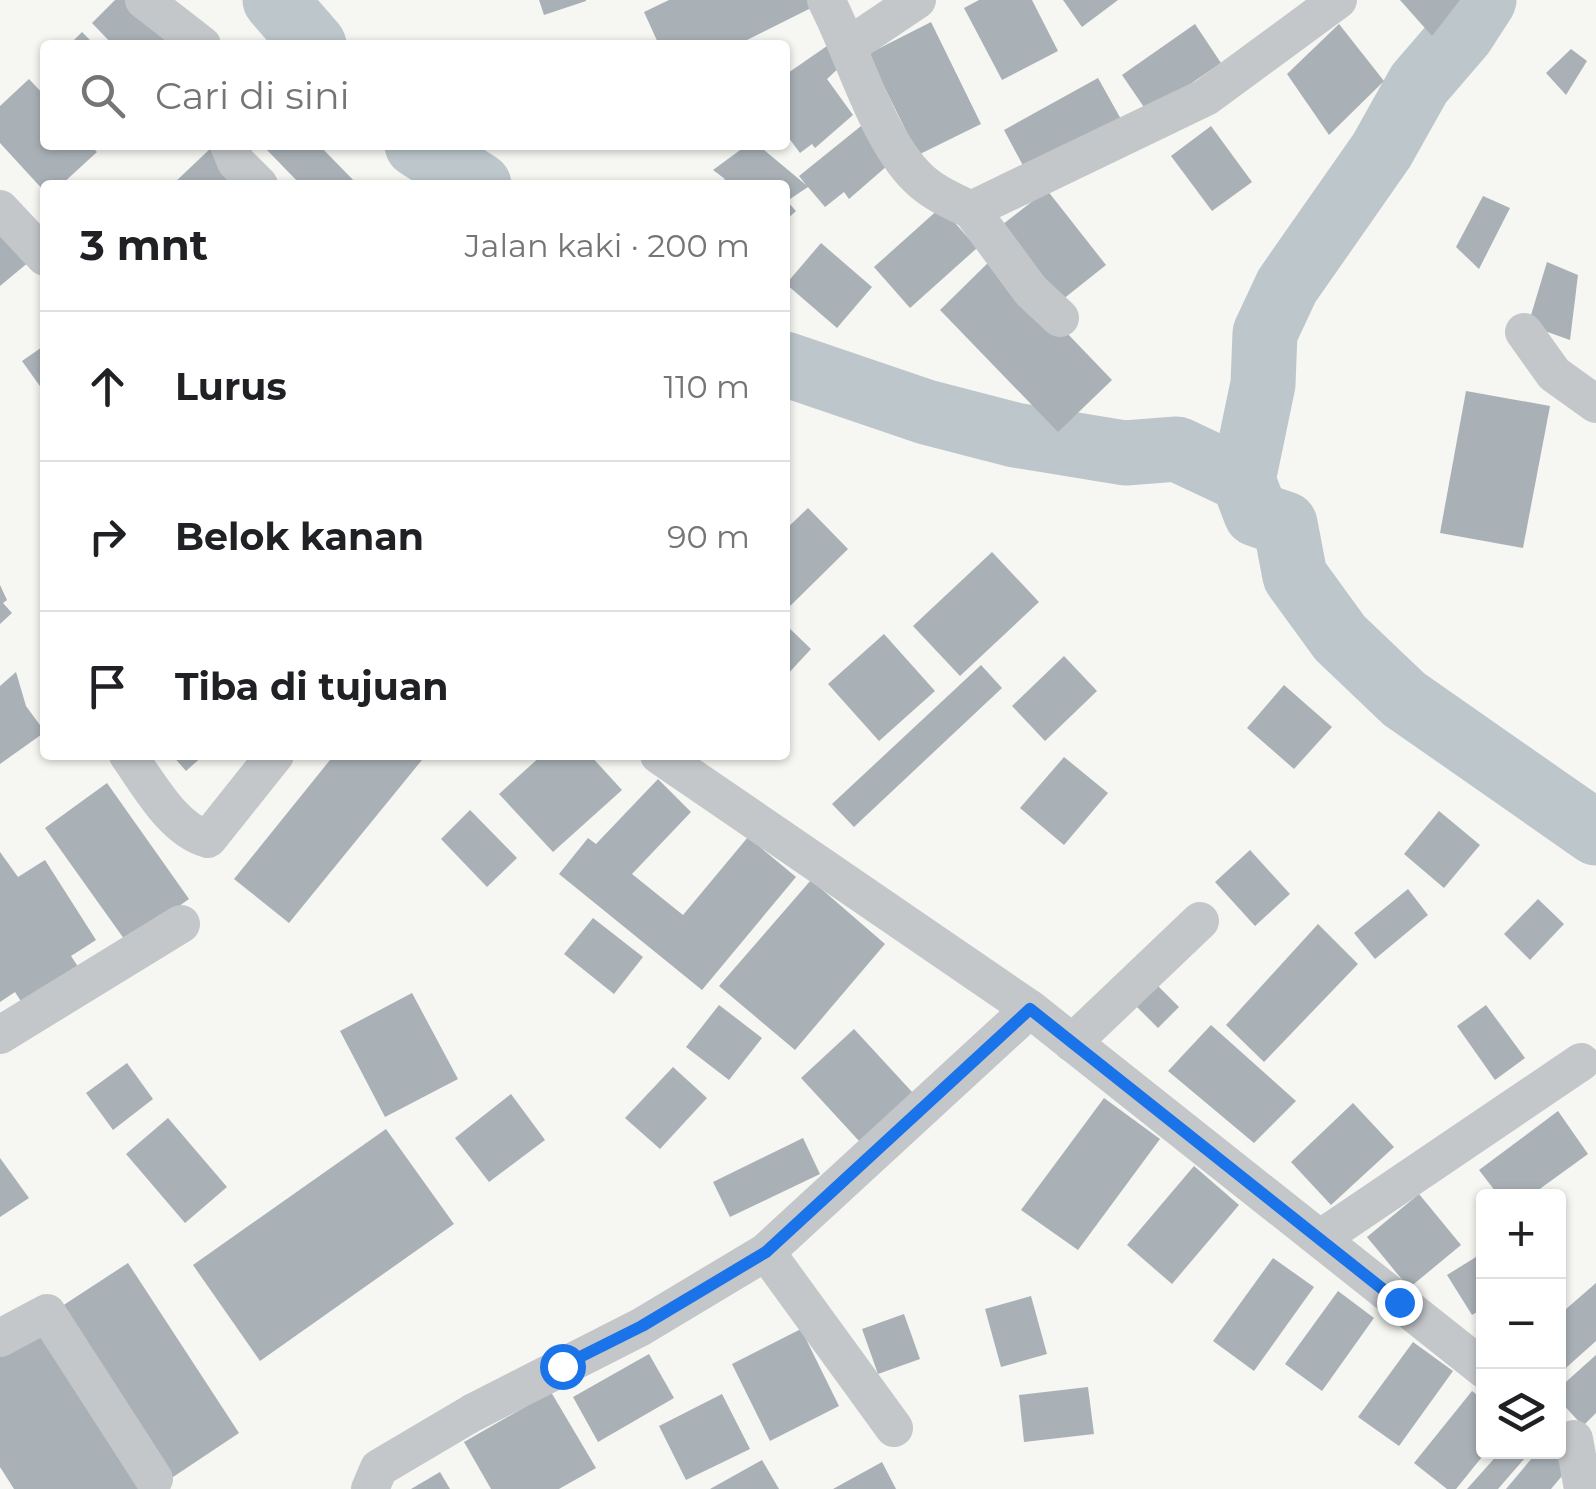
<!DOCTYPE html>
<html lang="id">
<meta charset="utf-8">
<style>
:root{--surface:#fff;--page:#f2f2f2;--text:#202124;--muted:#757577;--line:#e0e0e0}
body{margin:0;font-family:Montserrat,sans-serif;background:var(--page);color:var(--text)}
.controls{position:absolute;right:30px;bottom:30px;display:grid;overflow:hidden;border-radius:10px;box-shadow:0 2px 8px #0004}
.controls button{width:90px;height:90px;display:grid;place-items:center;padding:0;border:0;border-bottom:2px solid var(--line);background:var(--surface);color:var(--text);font:50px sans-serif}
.stop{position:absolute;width:30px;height:30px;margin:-22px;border:8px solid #1a73e8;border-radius:50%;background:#fff}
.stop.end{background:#1a73e8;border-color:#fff;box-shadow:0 2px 10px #0008}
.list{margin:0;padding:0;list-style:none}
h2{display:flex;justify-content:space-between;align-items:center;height:130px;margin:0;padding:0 40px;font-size:42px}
h2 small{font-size:32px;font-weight:400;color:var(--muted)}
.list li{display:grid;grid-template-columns:65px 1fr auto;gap:30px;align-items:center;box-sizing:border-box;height:150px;padding:0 40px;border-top:2px solid var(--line)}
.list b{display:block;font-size:38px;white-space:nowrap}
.list em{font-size:32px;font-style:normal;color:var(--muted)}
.icon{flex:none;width:55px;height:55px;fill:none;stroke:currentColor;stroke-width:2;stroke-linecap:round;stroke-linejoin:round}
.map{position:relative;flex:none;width:1596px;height:1489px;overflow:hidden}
.search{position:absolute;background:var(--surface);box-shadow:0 2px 8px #0004;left:40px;top:40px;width:750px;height:110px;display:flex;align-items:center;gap:25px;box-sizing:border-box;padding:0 35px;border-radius:10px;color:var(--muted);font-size:38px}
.panel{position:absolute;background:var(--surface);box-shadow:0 2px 8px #0004;left:40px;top:180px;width:750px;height:580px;border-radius:10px}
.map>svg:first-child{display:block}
</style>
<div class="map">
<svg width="1596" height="1489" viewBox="0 0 1596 1489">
<rect width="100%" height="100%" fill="#f6f6f2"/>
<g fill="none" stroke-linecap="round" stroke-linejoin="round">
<g stroke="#bcc6cb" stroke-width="65">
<polyline points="275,0 314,45"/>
<polyline points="1484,0 1462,34 1419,84 1382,150 1287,286 1265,333 1263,384 1243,480 1256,514 1285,524 1295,576 1340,638 1404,699 1596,833"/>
<polyline points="417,145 479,185"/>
<polyline points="785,364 926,412 1015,435 1125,453 1177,449 1243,480"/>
</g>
</g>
<g fill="#a9b1b7">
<polygon points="115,0 126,0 170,45 113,45 92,23"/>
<polygon points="539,0 586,0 586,1 544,15"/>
<polygon points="669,0 827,0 737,45 659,45 644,12"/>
<polygon points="979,0 1032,0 1058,51 1002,80 964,8"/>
<polygon points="1063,0 1118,0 1082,27"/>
<polygon points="1400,0 1460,0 1432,36"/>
<polygon points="931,22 981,124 918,155 868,54"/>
<polygon points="1195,24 1221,63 1148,113 1122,75"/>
<polygon points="1339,24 1384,81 1329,135 1287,74"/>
<polygon points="82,32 95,45 69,45"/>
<polygon points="827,46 843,64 827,79 853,115 815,148 812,144 800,153 785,133 785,75"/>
<polygon points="1571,49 1587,61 1566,95 1546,73"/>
<polygon points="1098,78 1122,121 1027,173 1004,130"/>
<polygon points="29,79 45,96 45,145 90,145 97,152 61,185 45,185 45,192 0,143 0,106"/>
<polygon points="866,122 895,159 849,199 844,192 825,207 808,187 787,201 796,211 785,221 785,185 720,185 725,179 713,170 747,145 758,145 806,185 799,176"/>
<polygon points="1211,126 1252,182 1212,211 1171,156"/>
<polygon points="272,145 319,145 358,185 301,185 267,150"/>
<polygon points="213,146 251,185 172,185"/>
<polygon points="1047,190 1106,265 1057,304 998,228"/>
<polygon points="1483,196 1510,208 1479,269 1456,247"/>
<polygon points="941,207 977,248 910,308 874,267"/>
<polygon points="0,224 30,261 0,286"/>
<polygon points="821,243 872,287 837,328 786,284"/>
<polygon points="994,257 1112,380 1058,432 940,310"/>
<polygon points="1547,262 1578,275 1570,340 1528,325"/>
<polygon points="45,345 45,387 42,389 22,361"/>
<polygon points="1466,391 1550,406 1523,548 1440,533"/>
<polygon points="808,508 848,549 785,611 785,530"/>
<polygon points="992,552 1039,602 960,676 913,626"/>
<polygon points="0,585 7,600 3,603 12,613 0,624"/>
<polygon points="785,624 811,649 785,677"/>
<polygon points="884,634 935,691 879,741 828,684"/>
<polygon points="1064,656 1097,691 1045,741 1012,706"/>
<polygon points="981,665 1002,688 854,827 832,804"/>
<polygon points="16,672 26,706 45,732 0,764 0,686"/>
<polygon points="1284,685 1332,727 1294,769 1247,728"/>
<polygon points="172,755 204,755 186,771"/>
<polygon points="334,755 426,755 289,923 234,879"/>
<polygon points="542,755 590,755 622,790 553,852 499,794"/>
<polygon points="1064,757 1108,793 1064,845 1020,808"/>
<polygon points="658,779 691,812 632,874 683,915 748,837 796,877 702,990 559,874 588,838 596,844"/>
<polygon points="107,783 189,899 127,943 45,828"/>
<polygon points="470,810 517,858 487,887 441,839"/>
<polygon points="1439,811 1480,845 1444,888 1404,854"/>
<polygon points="1250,850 1290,894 1255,926 1215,882"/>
<polygon points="0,852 18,877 45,860 96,940 71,956 81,971 26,1009 15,992 0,1002"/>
<polygon points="811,880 885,944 795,1050 719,986"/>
<polygon points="1408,889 1428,915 1375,959 1354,933"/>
<polygon points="1538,899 1564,924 1530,960 1504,934"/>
<polygon points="593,918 643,957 614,994 564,954"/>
<polygon points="1318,924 1358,964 1264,1062 1226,1025"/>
<polygon points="1157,985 1179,1007 1158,1028 1136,1006"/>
<polygon points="412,993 458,1079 385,1117 340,1031"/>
<polygon points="719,1005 762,1038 729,1080 686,1047"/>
<polygon points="1486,1005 1525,1058 1495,1080 1457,1026"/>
<polygon points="1211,1025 1296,1101 1254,1143 1168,1071"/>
<polygon points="854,1029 913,1093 860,1142 801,1078"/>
<polygon points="127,1063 153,1099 113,1130 86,1093"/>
<polygon points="673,1067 707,1098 660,1149 625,1118"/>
<polygon points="511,1094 545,1140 489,1182 455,1138"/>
<polygon points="1104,1098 1160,1139 1078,1250 1021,1210"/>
<polygon points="1353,1103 1394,1147 1331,1205 1291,1162"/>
<polygon points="1558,1111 1588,1154 1530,1196 1499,1196 1479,1170"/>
<polygon points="168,1118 227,1187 185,1223 126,1154"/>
<polygon points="386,1129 454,1224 260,1361 193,1265"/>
<polygon points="803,1138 820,1174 730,1217 713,1182"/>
<polygon points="0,1158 29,1198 0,1217"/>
<polygon points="1194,1166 1239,1205 1172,1284 1127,1245"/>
<polygon points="1419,1194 1461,1245 1409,1288 1367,1237"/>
<polygon points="1484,1252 1484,1308 1472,1315 1447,1275"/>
<polygon points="1273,1258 1314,1287 1254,1371 1213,1341"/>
<polygon points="128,1263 239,1433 167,1481 56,1310"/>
<polygon points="1596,1283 1596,1341 1558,1375 1558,1316"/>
<polygon points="1338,1291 1374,1318 1322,1391 1285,1364"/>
<polygon points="1031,1296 1047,1354 1001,1367 985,1309"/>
<polygon points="904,1314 920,1359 878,1374 862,1329"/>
<polygon points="38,1322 141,1489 14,1489 0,1467 0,1346"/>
<polygon points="801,1329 839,1406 770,1441 732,1364"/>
<polygon points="1413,1342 1453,1371 1399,1446 1358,1417"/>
<polygon points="649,1354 674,1398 598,1442 573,1397"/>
<polygon points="1596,1355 1596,1413 1583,1426 1558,1399 1558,1389"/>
<polygon points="1088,1387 1094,1434 1024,1442 1019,1395"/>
<polygon points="1472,1391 1484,1400 1486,1452 1456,1489 1447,1489 1414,1463"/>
<polygon points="551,1392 596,1468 559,1489 491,1489 464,1442"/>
<polygon points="722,1394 750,1449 686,1480 659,1426"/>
<polygon points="1500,1452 1530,1452 1498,1489 1467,1489"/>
<polygon points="1537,1452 1559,1452 1573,1463 1551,1489 1506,1489"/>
<polygon points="762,1460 779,1489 710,1489"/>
<polygon points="882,1462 896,1489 833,1489"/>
<polygon points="440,1472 450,1489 411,1489"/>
</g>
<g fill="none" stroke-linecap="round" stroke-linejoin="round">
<g stroke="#c3c7ca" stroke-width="38">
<polyline points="144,0 202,45"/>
<path d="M826 0C854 53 876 137 918 178 933 193 953 201 971 210L1206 97 1338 0"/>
<polyline points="850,45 917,0"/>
<polyline points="229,145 236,162 259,185"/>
<polyline points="0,209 45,257"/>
<polyline points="971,210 1031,291 1060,318"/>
<polyline points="1524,332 1554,374 1596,404"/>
<path d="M128 755C148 783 173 830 208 839L275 755"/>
<polyline points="659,755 1030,1009 1484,1369"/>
<polyline points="0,1035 181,924"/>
<polyline points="1072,1043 1200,921"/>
<polyline points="1321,1238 1581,1062"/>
<polyline points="766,1252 894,1428"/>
<polyline points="0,1338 47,1313 154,1479"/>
<polyline points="1574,1439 1583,1489"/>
<polyline points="370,1489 379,1468 472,1413 641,1327 766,1252 1030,1009"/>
</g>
</g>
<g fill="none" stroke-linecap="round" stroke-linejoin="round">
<polyline stroke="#1a73e8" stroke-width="12" points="562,1366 642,1326 766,1252 1030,1009 1399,1302"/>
</g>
</svg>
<div class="controls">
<button>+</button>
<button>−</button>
<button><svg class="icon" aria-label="layers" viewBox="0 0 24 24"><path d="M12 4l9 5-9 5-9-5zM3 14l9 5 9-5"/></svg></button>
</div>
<div class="stop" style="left:562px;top:1366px"></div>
<div class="stop end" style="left:1399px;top:1302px"></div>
<div class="search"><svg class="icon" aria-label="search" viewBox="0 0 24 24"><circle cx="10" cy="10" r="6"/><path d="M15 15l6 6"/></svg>Cari di sini</div>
<section class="panel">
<h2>3 mnt<small>Jalan kaki · 200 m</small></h2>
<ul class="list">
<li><svg class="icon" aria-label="ahead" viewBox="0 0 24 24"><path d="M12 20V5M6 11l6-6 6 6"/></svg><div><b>Lurus</b></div><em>110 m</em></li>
<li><svg class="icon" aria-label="right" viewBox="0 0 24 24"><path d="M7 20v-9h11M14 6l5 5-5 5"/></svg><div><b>Belok kanan</b></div><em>90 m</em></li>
<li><svg class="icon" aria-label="arrive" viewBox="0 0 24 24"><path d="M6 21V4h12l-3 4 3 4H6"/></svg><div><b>Tiba di tujuan</b></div></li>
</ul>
</section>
</div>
